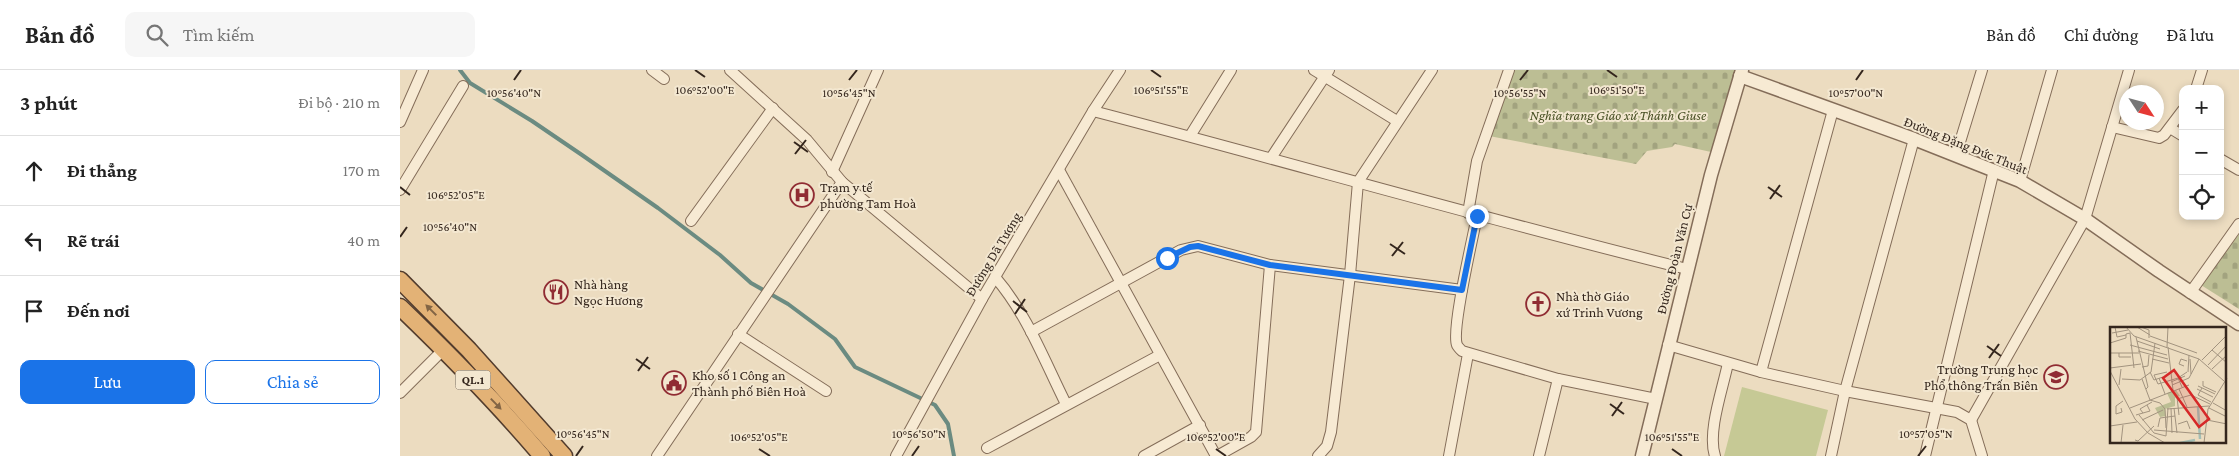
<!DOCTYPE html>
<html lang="vi">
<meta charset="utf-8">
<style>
:root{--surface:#fff;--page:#f6f6f6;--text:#222;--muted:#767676;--line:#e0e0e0;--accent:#1a73e8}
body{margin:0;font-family:"Crimson Pro",serif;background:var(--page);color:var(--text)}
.controls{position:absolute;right:15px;top:15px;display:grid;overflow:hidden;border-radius:10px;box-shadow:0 2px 8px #0003}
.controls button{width:45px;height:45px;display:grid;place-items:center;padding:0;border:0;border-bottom:1px solid var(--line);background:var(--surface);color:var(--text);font:25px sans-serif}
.compass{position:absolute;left:1719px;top:15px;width:45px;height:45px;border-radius:50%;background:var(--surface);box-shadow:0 2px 8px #0003;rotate:126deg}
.stop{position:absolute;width:15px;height:15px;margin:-11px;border:4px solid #1a73e8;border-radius:50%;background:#fff}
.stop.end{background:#1a73e8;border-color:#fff;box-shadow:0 1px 5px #0008}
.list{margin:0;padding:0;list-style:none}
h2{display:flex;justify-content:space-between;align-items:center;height:65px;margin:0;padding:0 20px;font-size:21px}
h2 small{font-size:16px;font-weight:400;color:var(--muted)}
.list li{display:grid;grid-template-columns:32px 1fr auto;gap:15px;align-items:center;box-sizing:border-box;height:70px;padding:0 20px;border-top:1px solid var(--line)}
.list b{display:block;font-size:19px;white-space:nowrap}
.list em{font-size:16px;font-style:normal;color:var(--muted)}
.actions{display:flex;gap:10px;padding:15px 20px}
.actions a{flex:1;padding:11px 0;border:1px solid var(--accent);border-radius:10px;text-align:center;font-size:18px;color:var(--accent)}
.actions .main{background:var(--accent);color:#fff}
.icon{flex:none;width:28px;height:28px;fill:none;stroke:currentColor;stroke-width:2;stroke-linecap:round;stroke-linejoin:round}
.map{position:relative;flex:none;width:1839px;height:386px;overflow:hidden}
header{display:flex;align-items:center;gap:30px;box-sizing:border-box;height:70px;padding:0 25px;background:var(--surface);border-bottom:1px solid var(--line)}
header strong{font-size:24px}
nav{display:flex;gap:28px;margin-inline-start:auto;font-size:18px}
.search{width:350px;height:45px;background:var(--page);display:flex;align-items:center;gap:12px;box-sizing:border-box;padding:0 18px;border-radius:10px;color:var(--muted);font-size:19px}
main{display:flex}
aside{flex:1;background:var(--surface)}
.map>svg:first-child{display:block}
</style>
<header>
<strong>Bản đồ</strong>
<div class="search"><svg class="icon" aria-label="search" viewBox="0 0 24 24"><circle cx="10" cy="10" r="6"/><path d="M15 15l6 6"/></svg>Tìm kiếm</div>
<nav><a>Bản đồ</a><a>Chỉ đường</a><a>Đã lưu</a></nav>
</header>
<main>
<aside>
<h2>3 phút<small>Đi bộ · 210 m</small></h2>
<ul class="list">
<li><svg class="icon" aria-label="ahead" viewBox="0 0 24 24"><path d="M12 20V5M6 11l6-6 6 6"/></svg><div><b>Đi thẳng</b></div><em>170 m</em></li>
<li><svg class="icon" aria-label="left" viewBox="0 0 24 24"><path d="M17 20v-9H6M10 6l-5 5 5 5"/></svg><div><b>Rẽ trái</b></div><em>40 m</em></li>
<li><svg class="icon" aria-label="arrive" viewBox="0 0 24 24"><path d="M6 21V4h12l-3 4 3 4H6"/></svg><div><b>Đến nơi</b></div></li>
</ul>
<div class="actions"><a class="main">Lưu</a><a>Chia sẻ</a></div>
</aside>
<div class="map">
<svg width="1839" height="386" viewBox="0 0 1839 386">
<defs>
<pattern id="cemetery-stones" width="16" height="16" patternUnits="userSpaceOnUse" patternTransform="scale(1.25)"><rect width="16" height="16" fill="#bcbe94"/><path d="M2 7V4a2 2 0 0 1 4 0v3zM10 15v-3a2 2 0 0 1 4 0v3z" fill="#a2a37f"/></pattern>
</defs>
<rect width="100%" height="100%" fill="#ecdcc0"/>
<polygon fill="#c6c995" points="1342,317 1428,340 1416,386 1324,386"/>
<g fill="url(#cemetery-stones)">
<polygon points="1114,0 1335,0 1311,82 1275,74 1272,77 1247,81 1236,94 1089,66"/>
<polygon points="1839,164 1839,239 1801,215"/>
</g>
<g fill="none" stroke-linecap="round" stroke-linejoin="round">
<polyline stroke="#6b8b81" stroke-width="4" points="60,0 70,13 132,51 182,85 258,138 320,185 351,213 388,234 435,269 455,297 535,335 548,354 554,386"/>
<g stroke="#846d59" stroke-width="12">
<g id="minor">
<polyline points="252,0 264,9"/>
<polyline points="330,0 407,70 442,112 582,229"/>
<polyline points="914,0 997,51"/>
<polyline points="1796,19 1802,0"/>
<path d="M693 41C892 93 1088 150 1287 199"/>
<polyline points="0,52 23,0"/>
<polyline points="1712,57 1759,68 1764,65 1783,40"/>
<polyline points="1770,58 1783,66"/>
<polyline points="790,66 831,0"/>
<polyline points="1556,85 1582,0"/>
<polyline points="871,88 929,0"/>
<polyline points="1820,89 1839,100"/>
<polyline points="659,100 816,386"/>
<polyline points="432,102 478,0"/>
<polyline points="1620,111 1652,0"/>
<polyline points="0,120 63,16"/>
<polyline points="1068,143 1077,91 1109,0"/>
<path d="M1077 146C1073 167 1051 260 1057 275 1058 277 1060 279 1062 281L1158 309 1256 329"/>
<polyline points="291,151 373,38"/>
<path d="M595 207C627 244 644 290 666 334"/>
<polyline points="1790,223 1839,154"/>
<polyline points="631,262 781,180 798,176 870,195 1062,220"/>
<polyline points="338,264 426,321"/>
<polyline points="1268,275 1361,302 1445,321 1557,342 1571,350 1582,386"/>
<polyline points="1361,302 1433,40"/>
<polyline points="0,323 44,279"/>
<polyline points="1571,350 1685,149 1729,0"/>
<polyline points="587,378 760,285"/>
<polyline points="257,386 442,112"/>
<polyline points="496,386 582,229 693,41 720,0"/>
<polyline points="744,386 800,355"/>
<polyline points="817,386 851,367 856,362 870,195"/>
<polyline points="918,386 927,376 931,362 950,205 958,112 1032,0"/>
<polyline points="1049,386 1068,284"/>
<polyline points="1139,386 1158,309"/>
<path d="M1315 386C1307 362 1323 318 1328 293"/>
<polyline points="1431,386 1445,321 1514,69"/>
<polyline points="1525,386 1594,100"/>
</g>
</g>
<g stroke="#846d59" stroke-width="15">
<g id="tertiary">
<polyline points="1340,6 1514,69 1620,111 1685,149 1759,201 1839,254"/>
<polyline points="1242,386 1311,105 1342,0"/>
</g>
</g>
<g stroke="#523c2d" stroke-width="19">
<g id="trunk">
<polyline points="0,210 69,280 164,386"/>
<path d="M0 237C50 285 98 334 142 386"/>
</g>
</g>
<use href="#minor" stroke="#f7ead3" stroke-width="10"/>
<use href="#tertiary" stroke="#f7ead3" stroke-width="12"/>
<use href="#trunk" stroke="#e3b276" stroke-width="16"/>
</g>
<defs><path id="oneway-solid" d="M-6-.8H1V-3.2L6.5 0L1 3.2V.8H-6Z" transform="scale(1.25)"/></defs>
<g fill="#836545">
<use href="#oneway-solid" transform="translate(31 240) rotate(-135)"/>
<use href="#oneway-solid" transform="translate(96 334) rotate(46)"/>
</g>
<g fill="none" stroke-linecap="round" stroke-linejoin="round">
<polyline stroke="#1a73e8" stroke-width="6" points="767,188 790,177 798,176 870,195 1062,220 1077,146"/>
</g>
<path fill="none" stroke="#34261d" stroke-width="2" d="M295 0 305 7M751 0 761 7M1207 0 1217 7M114 10 121 0M449 10 457 0M1120 10 1128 0M1456 10 1463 0M394 72 408 82M395 84 406 70M0 117 10 125M1368 117 1382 127M1370 129 1380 115M0 167 7 157M990 174 1005 184M992 186 1003 172M613 231 627 242M615 244 625 229M1587 276 1601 286M1589 288 1599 274M236 289 250 299M238 301 248 287M1210 334 1224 344M1212 346 1222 332M359 379 370 386M816 379 826 386M1272 379 1282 386M176 386 183 376M512 386 519 376M1518 386 1526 376"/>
<defs>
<g id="hospital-ring" transform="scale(1.25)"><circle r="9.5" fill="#f3e7d0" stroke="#902c33" stroke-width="1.5"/><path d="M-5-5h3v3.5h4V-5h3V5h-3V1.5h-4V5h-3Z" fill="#902c33"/></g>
<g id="restaurant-ring" transform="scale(1.25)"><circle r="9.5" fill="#f3e7d0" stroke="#902c33" stroke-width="1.5"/><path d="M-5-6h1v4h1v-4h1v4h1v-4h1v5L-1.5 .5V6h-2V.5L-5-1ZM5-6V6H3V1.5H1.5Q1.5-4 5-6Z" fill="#902c33"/></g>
<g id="church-ring" transform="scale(1.25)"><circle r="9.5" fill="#f3e7d0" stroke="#902c33" stroke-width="1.5"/><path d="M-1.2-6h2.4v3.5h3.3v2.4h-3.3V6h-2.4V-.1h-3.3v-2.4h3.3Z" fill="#902c33"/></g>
<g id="school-ring" transform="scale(1.25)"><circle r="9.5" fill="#f3e7d0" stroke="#902c33" stroke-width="1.5"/><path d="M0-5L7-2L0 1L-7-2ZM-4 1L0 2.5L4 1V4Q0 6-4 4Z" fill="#902c33"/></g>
<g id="civic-ring" transform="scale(1.25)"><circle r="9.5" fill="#f3e7d0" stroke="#902c33" stroke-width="1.5"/><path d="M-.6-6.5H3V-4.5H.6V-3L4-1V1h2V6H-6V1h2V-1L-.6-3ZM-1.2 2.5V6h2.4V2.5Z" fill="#902c33"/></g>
</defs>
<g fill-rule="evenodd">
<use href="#hospital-ring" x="402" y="125"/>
<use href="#restaurant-ring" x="156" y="222"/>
<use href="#church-ring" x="1138" y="234"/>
<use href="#school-ring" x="1656" y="307"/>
<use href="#civic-ring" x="274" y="313"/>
</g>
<g text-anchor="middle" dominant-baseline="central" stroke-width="4" stroke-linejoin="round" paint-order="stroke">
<rect fill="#f3e7d0" stroke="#6d6053" stroke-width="1" x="55.5" y="300.5" width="35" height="19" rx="4"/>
<g font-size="12" font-weight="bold" fill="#34261d">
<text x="73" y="310">QL.1</text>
</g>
<g font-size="14" font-style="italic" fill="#485024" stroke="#f3e7d0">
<text x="1218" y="45">Nghĩa trang Giáo xứ Thánh Giuse</text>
</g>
<g font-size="14" fill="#34261d" stroke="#f3e7d0">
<text transform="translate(1566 75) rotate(22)">Đường Đặng Đức Thuật</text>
<text transform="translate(593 184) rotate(-59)">Đường Dã Tượng</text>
<text transform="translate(1274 189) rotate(-76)">Đường Đoàn Văn Cự</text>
</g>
<g font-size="14" fill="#34261d" stroke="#f3e7d0" text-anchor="start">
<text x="420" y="117">Trạm y tế<tspan x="420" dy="16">phường Tam Hoà</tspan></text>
<text x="174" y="214">Nhà hàng<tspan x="174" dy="16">Ngọc Hương</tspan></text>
<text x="1156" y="226">Nhà thờ Giáo<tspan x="1156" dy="16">xứ Trinh Vương</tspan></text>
<text x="1638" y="299" text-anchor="end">Trường Trung học<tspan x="1638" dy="16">Phổ thông Trấn Biên</tspan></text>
<text x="292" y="305">Kho số 1 Công an<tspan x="292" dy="16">Thành phố Biên Hoà</tspan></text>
</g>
</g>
<g transform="translate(1710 257)">
<rect width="116" height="116" fill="#ecdcc0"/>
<path d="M66 63 70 69 65 71V79L55 82 56 89 50 90 45 81 61 75 57 66Z" fill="#bcbe94"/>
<path fill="none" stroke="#a3beb4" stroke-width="2.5" d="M88 80 90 112M70 116 85 113"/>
<path fill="none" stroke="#a2937f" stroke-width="1" d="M5 0 7 10 16 8M16 0 24 9 89 32 114 54M27 0 40 8M31 0 39 3V11M2 6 18 3M20 6 24 41M40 9 87 26M26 10 38 60 36 62M27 14 50 22M0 16 16 11V7L20 6M20 18 57 28M57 20 58 0M58 20 63 63M102 23 117 36M28 24 58 32M0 26H29M9 26V30H21M42 32 59 36M80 32 81 47M92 33 117 8M98 38 117 18M74 39 69 37 71 32 77 34M32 40 38 39 39 28M0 41 31 37M102 42 117 28M0 44 25 92 38 106 55 116M40 45 44 53 53 50M57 45 44 48 48 57 68 51M78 45 79 28M49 51 55 67M12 52 30 53 41 45 45 16M32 52 40 73 50 76 55 82 56 101M93 54V59L106 65M61 55 75 49M9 58 11 42M62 58 79 51 89 32M88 59 105 67M72 60 68 51 77 45M92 61 88 68 101 75M69 62 77 80M87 62 103 70M67 70 69 88M67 72 81 68 100 77M103 76 117 84M11 81 12 85 6 87V79L13 74M20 81 79 58M61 81 62 106M64 81 67 106M99 81 117 90M57 82 99 79M33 86 30 82 42 75M26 88 40 84 37 78M29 88 44 106 56 109 58 81M32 93 53 83M97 93 117 97M68 97 77 94 80 102M0 99 27 95M48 100 50 91 65 89M44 103 94 107M25 113 28 114 44 99M11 116 13 98M94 116 98 82 117 51"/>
<path fill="#d62828" fill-opacity="0.15" stroke="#d62828" stroke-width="2.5" d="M64 43 99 92 89 100 53 51Z"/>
<rect width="116" height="116" fill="none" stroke="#34261d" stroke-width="2.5"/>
</g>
<g font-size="12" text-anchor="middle" fill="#34261d" stroke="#f3e7d0" stroke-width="4" stroke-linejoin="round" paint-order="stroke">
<text x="305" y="24">106°52'00"E</text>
<text x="761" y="24">106°51'55"E</text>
<text x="1217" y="24">106°51'50"E</text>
<text x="114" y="27">10°56'40"N</text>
<text x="1456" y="27">10°57'00"N</text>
<text x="449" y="27">10°56'45"N</text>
<text x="1120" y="27">10°56'55"N</text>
<text x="56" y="129">106°52'05"E</text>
<text x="50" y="161">10°56'40"N</text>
<text x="183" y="368">10°56'45"N</text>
<text x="519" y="368">10°56'50"N</text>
<text x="1526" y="368">10°57'05"N</text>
<text x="359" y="371">106°52'05"E</text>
<text x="816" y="371">106°52'00"E</text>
<text x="1272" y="371">106°51'55"E</text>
</g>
</svg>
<div class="controls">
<button>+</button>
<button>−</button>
<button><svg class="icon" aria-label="locate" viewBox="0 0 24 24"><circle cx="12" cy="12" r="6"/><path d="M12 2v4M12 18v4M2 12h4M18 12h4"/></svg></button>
</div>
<svg class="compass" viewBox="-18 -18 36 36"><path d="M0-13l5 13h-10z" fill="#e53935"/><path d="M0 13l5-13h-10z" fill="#767676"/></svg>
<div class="stop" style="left:767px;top:188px"></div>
<div class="stop end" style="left:1077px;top:146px"></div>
</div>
</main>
